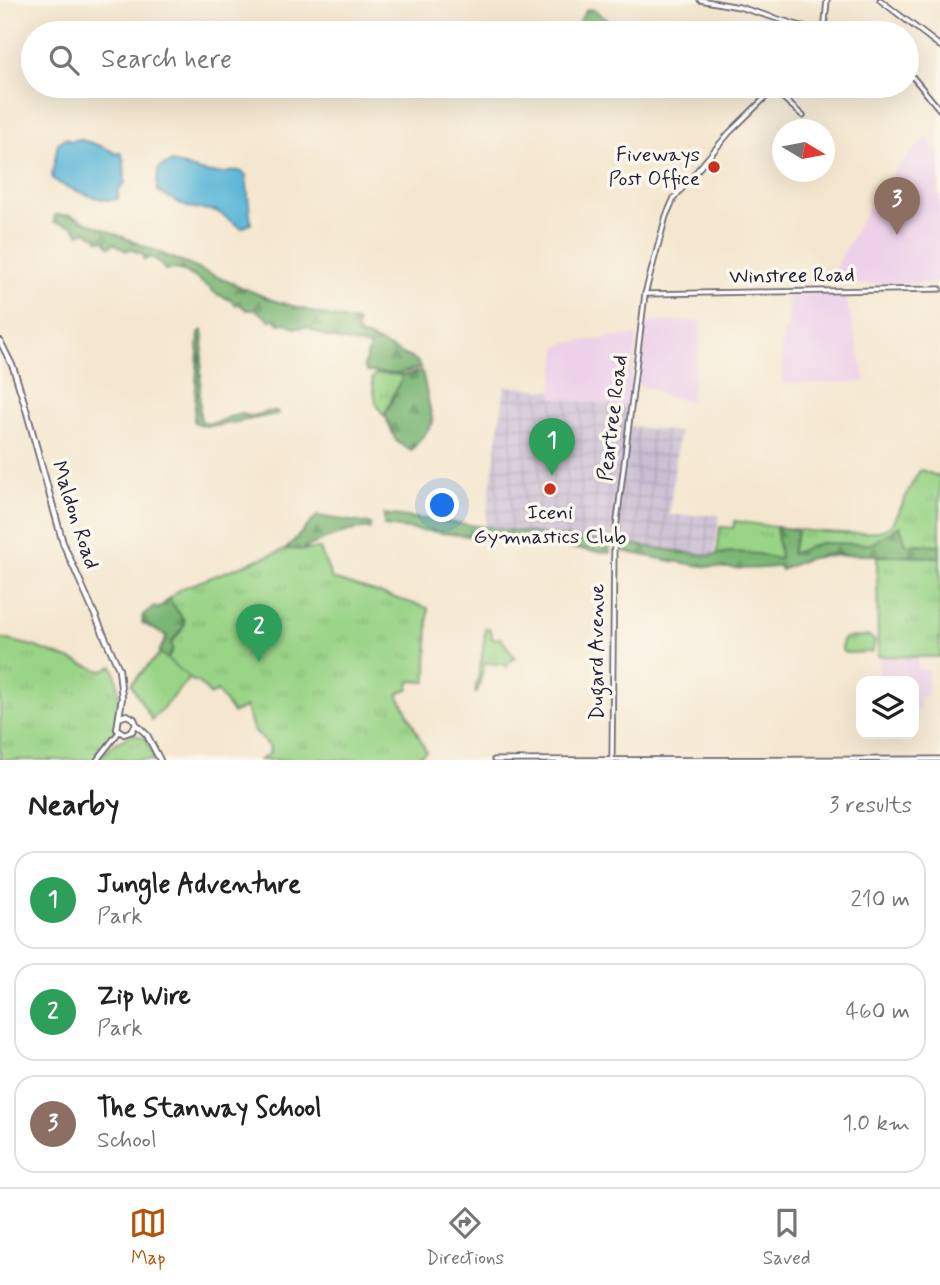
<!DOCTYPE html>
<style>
:root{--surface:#fff;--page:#f2f2f2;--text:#222;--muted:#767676;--line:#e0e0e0;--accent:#b45309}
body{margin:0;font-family:Mynerve,sans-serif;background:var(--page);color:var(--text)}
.controls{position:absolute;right:21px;bottom:21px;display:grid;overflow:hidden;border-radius:14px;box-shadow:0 7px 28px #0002}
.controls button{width:63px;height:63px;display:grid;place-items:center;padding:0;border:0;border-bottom:2px solid var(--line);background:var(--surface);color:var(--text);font:35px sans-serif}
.compass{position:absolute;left:772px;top:119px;width:63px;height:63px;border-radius:50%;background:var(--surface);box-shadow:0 7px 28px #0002;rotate:100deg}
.you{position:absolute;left:443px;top:506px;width:24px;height:24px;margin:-18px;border:5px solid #fff;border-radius:50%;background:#1a73e8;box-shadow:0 0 0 10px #1a73e833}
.badge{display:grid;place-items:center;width:46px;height:46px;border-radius:50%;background:var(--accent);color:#fff;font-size:23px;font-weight:700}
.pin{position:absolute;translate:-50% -58px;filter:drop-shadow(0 2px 4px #0008)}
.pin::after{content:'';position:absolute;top:37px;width:24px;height:21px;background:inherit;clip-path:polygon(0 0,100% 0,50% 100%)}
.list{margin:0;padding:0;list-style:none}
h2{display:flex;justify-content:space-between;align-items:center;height:91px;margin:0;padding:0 28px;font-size:30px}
h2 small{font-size:23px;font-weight:400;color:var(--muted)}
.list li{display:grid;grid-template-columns:46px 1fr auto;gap:21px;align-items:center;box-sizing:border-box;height:98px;margin:0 14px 14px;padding:0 14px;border:2px solid var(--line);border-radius:21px}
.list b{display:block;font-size:26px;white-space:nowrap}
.list p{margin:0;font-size:23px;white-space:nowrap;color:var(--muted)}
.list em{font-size:23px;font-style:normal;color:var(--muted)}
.icon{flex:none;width:38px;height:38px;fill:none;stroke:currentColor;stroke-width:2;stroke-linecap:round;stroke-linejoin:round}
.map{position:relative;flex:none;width:940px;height:760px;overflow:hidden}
.search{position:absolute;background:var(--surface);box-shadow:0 7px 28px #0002;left:21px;right:21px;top:21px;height:77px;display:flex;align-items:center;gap:18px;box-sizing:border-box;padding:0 24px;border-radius:38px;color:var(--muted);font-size:26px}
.sheet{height:427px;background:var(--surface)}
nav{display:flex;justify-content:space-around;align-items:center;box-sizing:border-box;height:98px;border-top:2px solid var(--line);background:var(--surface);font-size:19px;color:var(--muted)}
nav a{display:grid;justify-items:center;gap:4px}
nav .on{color:var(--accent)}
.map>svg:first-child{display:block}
</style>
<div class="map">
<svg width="940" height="760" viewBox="0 0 940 760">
<defs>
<pattern id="industrial-grid" width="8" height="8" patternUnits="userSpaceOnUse" patternTransform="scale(1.75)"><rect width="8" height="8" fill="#ccbed4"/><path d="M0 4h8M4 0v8" fill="none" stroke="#afa3b7"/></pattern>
<pattern id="grass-tufts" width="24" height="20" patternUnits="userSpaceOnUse" patternTransform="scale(1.75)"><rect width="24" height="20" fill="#9ad487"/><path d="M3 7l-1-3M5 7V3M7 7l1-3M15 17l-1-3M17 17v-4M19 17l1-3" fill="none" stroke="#84b675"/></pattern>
<pattern id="forest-firs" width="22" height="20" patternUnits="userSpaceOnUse" patternTransform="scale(1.75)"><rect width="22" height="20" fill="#7bb674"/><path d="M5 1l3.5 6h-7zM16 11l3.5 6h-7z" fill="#649460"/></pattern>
</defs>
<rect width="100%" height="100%" fill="#fbf7ec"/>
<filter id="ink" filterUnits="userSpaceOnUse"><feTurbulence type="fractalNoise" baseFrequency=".0143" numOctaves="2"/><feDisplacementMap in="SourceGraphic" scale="14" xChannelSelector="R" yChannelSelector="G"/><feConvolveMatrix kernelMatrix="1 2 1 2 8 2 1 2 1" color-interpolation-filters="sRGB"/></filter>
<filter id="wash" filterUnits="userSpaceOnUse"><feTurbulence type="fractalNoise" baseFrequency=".00686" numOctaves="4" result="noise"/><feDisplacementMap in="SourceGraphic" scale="28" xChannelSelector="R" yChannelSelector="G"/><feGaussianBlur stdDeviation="1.57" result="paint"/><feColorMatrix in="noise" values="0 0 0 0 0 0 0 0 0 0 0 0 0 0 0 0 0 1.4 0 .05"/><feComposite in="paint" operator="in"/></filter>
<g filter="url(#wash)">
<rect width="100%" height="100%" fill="#f5e7cf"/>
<g fill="#edd0e9">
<polygon points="926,137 940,153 940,184 935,194 940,194 940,283 832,285 831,276 879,188"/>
<polygon points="845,293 866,382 782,384 782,334 788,328 788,294"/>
<polygon points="702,321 691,401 664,396 658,391 640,386 638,383 646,323"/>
<polygon points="637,335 628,407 551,398 558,346 567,343"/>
<polygon points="879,656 917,657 918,669 928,670 928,696 920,696 920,710 914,710 914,681 879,681"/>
</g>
<polygon fill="url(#industrial-grid)" points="505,386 552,391 552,398 628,407 626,426 679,432 669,515 719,515 714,556 485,526"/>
<g fill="url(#grass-tufts)" stroke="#5e7b61" stroke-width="2">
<path d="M380 374 401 375V381C393 391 391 405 384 416L376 403 372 379 375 375Z"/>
<path d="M921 470 940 477V549L775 560 717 556 720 527 733 528 735 521C763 525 870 543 890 526 900 517 909 482 921 470Z"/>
<polygon points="286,549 320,549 332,579 428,608 427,682 410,681 409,688 398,694 426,751 414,760 377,760 375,758 372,760 260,760 269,754 270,747 253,729 246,707 233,713 217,691 211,695 197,681 193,681 167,660 173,649 171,643 181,631 184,620 169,599 180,589"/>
<polygon points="877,556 940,557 940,657 878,656"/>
<path d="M485 628H489L492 633V639L501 638 515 658 507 664V667L503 664 485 663 477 693H475C479 671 485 649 485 628Z"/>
<polygon points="869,636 875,641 872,652 845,653 842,650 842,640 845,638"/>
<path d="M0 638 33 646 102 671 113 666C120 685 121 715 114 733 110 744 102 752 94 760H0Z"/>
<polygon points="133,734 146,739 156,760 99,760 114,744"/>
</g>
<g fill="url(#forest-firs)" stroke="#4e6c58" stroke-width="2">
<polygon points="589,9 594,10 626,33 573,33 586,10"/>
<path d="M55 215H71L272 300 327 316 358 322 356 331 361 336 368 337 417 361 421 368 397 374 367 372 364 366 370 347 327 337 307 327 295 328 286 323 279 324 274 318 271 321 256 310H247L240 305 239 302 236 305C227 294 217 299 208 286H206C194 276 181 266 165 270L157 260 150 257 144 260 143 254 129 249 126 251 113 243 111 246H108L106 241 98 240 97 236H93L86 231 79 234 73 226 54 222Z"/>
<path d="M202 330 204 335C203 348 196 416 202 421 212 428 228 416 239 414 243 414 246 416 250 416 259 415 268 410 277 411L278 414 216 426H205L194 422 199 334Z"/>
<path d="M422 371 433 423 411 451 396 441 385 415C392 404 393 391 401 381V376Z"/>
<polygon points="384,514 610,543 610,553 384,526"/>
<path d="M317 516 371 524 370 529C349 527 327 540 305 547L307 550 286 549Z"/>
<path d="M900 526 906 544 940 545V557L827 554 804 560 781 570 780 566C726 575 668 560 616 550V542L709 556 729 552 758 554 778 559 780 558 776 527 798 530 791 554 820 543 871 544Z"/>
<polygon points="169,599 184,620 184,626 171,643 173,649 167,660 159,652 167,636 142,623 143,615 154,606 158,609"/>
</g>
<polygon fill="#9ad487" stroke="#5e7b61" stroke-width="2" points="160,653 190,678 152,720 131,684"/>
<g fill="#59b5d7" stroke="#3e6c89" stroke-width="2">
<path d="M66 138 70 141 79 139C92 144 105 145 116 154L120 152 124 160 125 183 118 191V199C107 204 64 188 53 179L52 174 58 143Z"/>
<path d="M173 162C189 168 207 175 225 173 234 171 238 168 246 175L251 224 242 228 216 211 187 207 160 193 157 189 158 170 161 166Z"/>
</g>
</g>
<g filter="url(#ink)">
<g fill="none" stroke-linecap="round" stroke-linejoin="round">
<g stroke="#6c676f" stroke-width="7">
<g id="tertiary">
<polyline points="700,0 739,7 824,33"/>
<polyline points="880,0 940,46"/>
<polyline points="824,33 827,0"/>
<polyline points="907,70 940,110"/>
<polyline points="774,90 803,116"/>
<polyline points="645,294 940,289"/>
<polyline points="612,759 614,545 645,294 666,216 674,198 729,133 777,86"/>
<polyline points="97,760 119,732"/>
<polyline points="494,760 940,759"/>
</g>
</g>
<g stroke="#6c676f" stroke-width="8">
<g id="secondary">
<polyline points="0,341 13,367 24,402 63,543 119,669 122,698 117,729 124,734 132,731"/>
<polyline points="121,717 127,715 134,719 136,724 132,731"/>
<polyline points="136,724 147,735 160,760"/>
</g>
</g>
<use href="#tertiary" stroke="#fff" stroke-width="3.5"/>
<use href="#secondary" stroke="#fff" stroke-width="4.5"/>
</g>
</g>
<g fill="#c8321e" stroke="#fbf7ec" stroke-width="2.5">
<circle cx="714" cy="167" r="7"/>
<circle cx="550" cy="489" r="7"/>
</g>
<g text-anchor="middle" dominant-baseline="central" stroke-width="7" stroke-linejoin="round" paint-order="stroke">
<g font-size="21" fill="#22223b" stroke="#fbf7ec" text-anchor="end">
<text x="700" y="155">Fiveways<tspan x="700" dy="24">Post Office</tspan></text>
<text x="550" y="513" text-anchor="middle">Iceni<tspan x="550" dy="24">Gymnastics Club</tspan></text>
</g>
<g font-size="21" fill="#22223b" stroke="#fbf7ec">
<text transform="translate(792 276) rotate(-1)">Winstree Road</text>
<text transform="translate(613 418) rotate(-83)">Peartree Road</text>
<text transform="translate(75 515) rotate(72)">Maldon Road</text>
<text transform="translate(597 652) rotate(-90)">Dugard Avenue</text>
</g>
</g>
</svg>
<div class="controls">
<button><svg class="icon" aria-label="layers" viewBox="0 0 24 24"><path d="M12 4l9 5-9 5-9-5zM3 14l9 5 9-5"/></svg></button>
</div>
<svg class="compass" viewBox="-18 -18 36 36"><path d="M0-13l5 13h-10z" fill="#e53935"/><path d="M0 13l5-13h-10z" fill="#767676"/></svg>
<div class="you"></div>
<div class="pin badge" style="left:552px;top:476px;background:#2e9e5b">1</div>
<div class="pin badge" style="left:259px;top:662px;background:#2e9e5b">2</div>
<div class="pin badge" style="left:897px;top:235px;background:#8d6e63">3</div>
<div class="search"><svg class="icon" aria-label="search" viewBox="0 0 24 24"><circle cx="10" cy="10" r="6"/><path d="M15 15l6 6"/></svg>Search here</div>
</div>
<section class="sheet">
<h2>Nearby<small>3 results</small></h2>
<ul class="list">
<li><span class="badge" style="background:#2e9e5b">1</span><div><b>Jungle Adventure</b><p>Park</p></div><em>210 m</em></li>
<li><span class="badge" style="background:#2e9e5b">2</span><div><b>Zip Wire</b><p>Park</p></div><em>460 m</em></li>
<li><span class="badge" style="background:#8d6e63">3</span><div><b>The Stanway School</b><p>School</p></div><em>1.0 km</em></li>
</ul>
</section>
<nav>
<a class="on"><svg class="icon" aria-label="map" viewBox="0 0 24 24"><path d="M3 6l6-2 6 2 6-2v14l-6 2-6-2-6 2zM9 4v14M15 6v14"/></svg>Map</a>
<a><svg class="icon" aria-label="directions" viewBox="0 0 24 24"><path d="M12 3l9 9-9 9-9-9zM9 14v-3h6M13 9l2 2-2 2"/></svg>Directions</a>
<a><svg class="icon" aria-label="saved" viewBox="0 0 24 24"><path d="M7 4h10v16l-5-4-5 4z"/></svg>Saved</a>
</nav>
